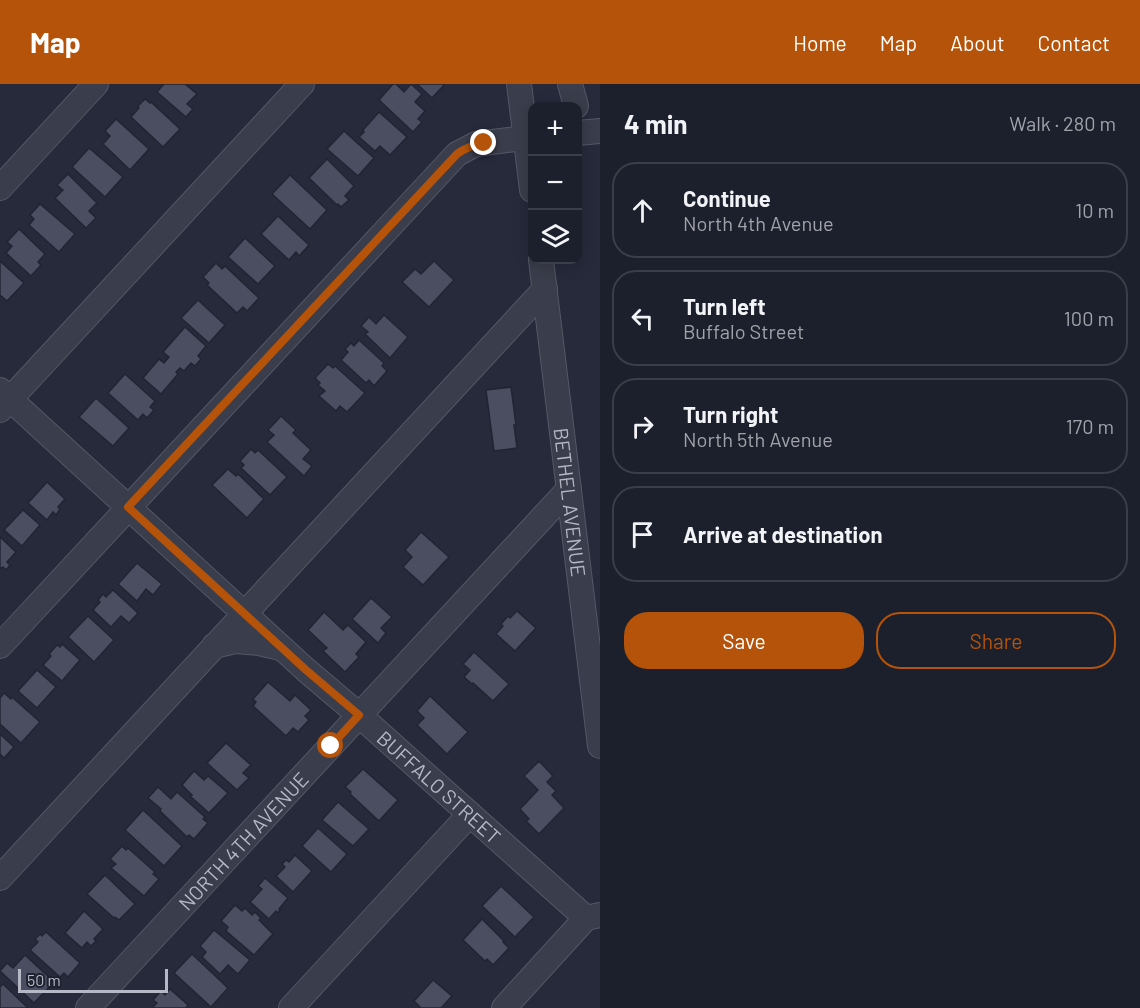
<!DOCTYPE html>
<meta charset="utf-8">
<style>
:root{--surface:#1c202c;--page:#252834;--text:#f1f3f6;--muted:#a0a3a9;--line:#3a3e48;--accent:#b45309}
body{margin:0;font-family:Barlow,sans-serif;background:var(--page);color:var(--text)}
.controls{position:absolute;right:18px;top:18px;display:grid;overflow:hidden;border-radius:12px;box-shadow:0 3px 15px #0003}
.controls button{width:54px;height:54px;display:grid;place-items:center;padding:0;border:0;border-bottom:2px solid var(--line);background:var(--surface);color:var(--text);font:30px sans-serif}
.scale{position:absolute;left:18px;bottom:15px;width:150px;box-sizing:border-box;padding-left:6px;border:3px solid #b6b8c6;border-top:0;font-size:16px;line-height:21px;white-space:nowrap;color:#b6b8c6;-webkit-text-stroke:4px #1f2230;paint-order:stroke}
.stop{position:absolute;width:18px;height:18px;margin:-14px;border:4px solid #b45309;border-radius:50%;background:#fff}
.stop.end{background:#b45309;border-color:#fff;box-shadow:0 2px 6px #0008}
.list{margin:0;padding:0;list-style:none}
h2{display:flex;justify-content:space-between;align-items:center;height:78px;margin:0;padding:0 24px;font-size:26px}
h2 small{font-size:20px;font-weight:400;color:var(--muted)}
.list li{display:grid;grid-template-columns:39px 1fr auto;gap:18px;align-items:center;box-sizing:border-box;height:96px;margin:0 12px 12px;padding:0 12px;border:2px solid var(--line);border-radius:24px}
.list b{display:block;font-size:22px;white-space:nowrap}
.list p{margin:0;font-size:20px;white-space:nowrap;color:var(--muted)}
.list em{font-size:20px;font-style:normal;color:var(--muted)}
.actions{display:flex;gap:12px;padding:18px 24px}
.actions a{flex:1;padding:14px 0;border:2px solid var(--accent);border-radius:24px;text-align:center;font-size:21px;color:var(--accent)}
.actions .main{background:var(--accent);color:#fff}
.icon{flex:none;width:33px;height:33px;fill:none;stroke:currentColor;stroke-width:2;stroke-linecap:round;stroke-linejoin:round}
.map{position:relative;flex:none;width:600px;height:924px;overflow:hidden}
header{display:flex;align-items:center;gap:36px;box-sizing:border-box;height:84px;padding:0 30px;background:var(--accent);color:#fff}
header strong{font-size:28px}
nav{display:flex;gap:33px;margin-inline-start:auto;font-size:21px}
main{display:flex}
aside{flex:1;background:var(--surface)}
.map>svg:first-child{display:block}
</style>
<header>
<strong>Map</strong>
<nav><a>Home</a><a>Map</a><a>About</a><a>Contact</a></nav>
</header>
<main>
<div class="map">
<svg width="600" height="924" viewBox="0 0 600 924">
<rect width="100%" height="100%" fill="#262a3b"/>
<g fill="#4b4e61" stroke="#212432" stroke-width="1.5">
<polygon points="164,0 185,0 197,10 187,20 193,25 186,33 157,8"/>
<polygon points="393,0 396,0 404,8 411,0 422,10 415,18 425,27 418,35 422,38 413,48 379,16"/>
<polygon points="417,0 445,0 432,14"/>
<polygon points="145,15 150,19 151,18 180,45 163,63 131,33 139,24 138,22"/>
<polygon points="379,28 407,53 390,71 380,62 375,67 359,53 364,48 363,46"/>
<polygon points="116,35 149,65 130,86 103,60 110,52 105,47"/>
<polygon points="344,47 374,74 358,92 327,65"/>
<polygon points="89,64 123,93 105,113 72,83"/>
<polygon points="327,75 354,102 345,112 349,116 341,123 338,120 337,121 309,94"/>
<polygon points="68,90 97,119 89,127 96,134 86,144 55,114 63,106 57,101"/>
<polygon points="290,91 327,126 310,145 272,110"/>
<polygon points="40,120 75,150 59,168 29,141 34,135 30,131"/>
<polygon points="278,132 309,161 299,172 296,168 289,176 261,150"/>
<polygon points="19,145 45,170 38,178 41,181 31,192 6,169 12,162 7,158"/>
<polygon points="245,154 275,182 258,200 228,173"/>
<polygon points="0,177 24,199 7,217 0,211"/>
<polygon points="434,177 454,196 429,223 402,198 415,185 421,190"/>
<polygon points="216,179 222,185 225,182 259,214 247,227 243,223 237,229 207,201 209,199 203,193"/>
<polygon points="198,216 225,241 209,259 181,234"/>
<polygon points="384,231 408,253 390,274 365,250 368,248 361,242 369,233 376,240"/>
<polygon points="185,243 206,262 198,272 201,275 195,282 191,279 184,287 180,284 176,288 178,290 161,310 143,294 159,275 164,279 169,273 163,268"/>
<polygon points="359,256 384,279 382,282 387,287 374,302 369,296 366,299 341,276 348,268 345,265 351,259 354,262"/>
<polygon points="328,280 333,284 335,282 365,309 347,328 340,322 336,327 319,312 325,307 318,301 320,299 315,294"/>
<polygon points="125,290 155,317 150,323 154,326 147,334 143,330 138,336 108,309"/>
<polygon points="511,303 516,341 514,341 517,364 494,367 486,306"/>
<polygon points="96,314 129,344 113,362 79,333"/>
<polygon points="281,332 296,346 293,349 311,366 303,375 312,382 304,392 267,358 274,351 268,346"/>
<polygon points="251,365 255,369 258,366 287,393 270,411 241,384 244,381 240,377"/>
<polygon points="228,385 236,392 238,390 264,415 247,434 212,401"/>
<polygon points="47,398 65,415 58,423 60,425 56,431 53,428 47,436 28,419"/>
<polygon points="23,426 40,441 22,462 4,446"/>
<polygon points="421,448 449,473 423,501 403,483 412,473 405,466"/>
<polygon points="0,453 16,468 7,478 10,481 6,486 3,483 0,485"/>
<polygon points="137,479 162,500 153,511 146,505 137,517 118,500"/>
<polygon points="113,506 138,529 129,539 121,532 111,543 93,526 100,518 98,516 103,510 106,513"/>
<polygon points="371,514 392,533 381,544 386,549 378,559 352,535"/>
<polygon points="517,527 536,544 515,567 496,550 503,542 501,540 508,532 510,534"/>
<polygon points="324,528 343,546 348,541 366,558 356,570 359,573 345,588 323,567 327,564 308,546"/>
<polygon points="88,532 114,556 94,578 68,553"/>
<polygon points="62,560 80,576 62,597 43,581 51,572 49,570 57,561 60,563"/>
<polygon points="474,568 509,600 493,617 473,599 472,600 464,593 470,586 463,580"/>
<polygon points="37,586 56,603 37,624 18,607"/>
<polygon points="268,598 290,617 295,611 311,626 305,632 309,636 298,648 293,644 286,652 253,622 256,618 253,615"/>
<polygon points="4,609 11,615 12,613 40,638 21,659 0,640 0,614"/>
<polygon points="430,612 468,648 447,670 417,641 424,634 417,627"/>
<polygon points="0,650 14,663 4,674 0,670"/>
<polygon points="226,659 251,681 243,689 249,694 237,706 207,679"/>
<polygon points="539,677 553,692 547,698 556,707 552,711 564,724 539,750 526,737 529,735 520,725 538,706 524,692"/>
<polygon points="363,685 398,716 379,737 350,710 351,708 345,703"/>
<polygon points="194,687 204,696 208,692 228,709 209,729 190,712 192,711 182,701"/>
<polygon points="158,703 171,715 177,708 205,733 203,735 208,739 194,755 189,751 187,753 160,727 161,725 148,714"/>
<polygon points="338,718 369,745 353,762 322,736"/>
<polygon points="143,726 182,762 164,782 125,746"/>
<polygon points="318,744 347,770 331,788 302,762"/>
<polygon points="122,762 126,766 128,764 155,788 153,790 159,795 144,812 111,784 116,780 110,775"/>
<polygon points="295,771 312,787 293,808 276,792 285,783 282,780 286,776 289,778"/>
<polygon points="105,791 135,820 119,836 115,833 114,834 87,810"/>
<polygon points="265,794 288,814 279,825 280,826 278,829 276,827 269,835 250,818 262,805 258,802"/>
<polygon points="501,802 534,833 515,853 482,822"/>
<polygon points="235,821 242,827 245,824 252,831 255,828 261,834 259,836 273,850 254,871 226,847 228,843 221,837"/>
<polygon points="84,827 103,845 94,855 96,857 91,862 87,858 82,864 65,849"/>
<polygon points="482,835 504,857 503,858 509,864 493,881 487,875 485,877 463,856"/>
<polygon points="214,846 250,876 238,890 228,881 220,890 202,873 206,868 200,862"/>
<polygon points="46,848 80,879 68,893 64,889 60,893 30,866 38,858 35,855 40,850 42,852"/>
<polygon points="192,870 228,904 211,923 174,889"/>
<polygon points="25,871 54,898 34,919 0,887 7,879 13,884"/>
<polygon points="433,896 452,912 441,924 421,924 414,917"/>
<polygon points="3,900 28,924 0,924 0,903"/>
<polygon points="170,905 188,921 186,924 152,924 157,919 153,916 161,907 165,911"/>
</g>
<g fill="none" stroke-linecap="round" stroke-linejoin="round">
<g stroke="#555866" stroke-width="26">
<g id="minor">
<polyline points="519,0 532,106"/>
<polyline points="570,0 576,22"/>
<polyline points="578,49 600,47"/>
<polyline points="0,104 96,0"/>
<path id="s1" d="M541 176 600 662"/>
<path id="s2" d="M0 306 306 586 359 631 586 834"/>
<polyline points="0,326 302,0"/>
<polyline points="0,562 457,70 476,60 532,53"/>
<polyline points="214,562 235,557 259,559 281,564"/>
<polyline points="0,794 545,205"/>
<path id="s3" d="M88 924 569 405"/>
<polyline points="291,924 470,730"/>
<polyline points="504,924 586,834 600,831"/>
</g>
</g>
<use href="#minor" stroke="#3a3d4b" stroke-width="24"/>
</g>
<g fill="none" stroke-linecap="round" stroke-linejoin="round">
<path stroke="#b45309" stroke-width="8" d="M331 662 359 631 306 586 128 423 457 70C465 64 473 61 484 59"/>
</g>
<g text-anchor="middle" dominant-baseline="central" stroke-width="5" stroke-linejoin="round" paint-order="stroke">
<g font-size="20" fill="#b6b8c6" stroke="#1f2230">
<text stroke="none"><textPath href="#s1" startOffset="244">BETHEL AVENUE</textPath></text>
<text stroke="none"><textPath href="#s2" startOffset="592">BUFFALO STREET</textPath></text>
<text stroke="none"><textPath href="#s3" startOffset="228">NORTH 4TH AVENUE</textPath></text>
</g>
</g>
</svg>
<div class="controls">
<button>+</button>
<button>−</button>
<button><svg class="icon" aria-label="layers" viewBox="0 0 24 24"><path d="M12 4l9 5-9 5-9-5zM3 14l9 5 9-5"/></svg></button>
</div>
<div class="scale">50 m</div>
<div class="stop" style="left:331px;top:662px"></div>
<div class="stop end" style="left:484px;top:59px"></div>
</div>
<aside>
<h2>4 min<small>Walk · 280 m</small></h2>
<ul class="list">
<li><svg class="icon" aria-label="ahead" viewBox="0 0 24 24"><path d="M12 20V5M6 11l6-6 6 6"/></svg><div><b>Continue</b><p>North 4th Avenue</p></div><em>10 m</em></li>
<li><svg class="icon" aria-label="left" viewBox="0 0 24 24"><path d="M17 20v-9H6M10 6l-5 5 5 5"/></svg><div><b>Turn left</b><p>Buffalo Street</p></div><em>100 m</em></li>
<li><svg class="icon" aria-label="right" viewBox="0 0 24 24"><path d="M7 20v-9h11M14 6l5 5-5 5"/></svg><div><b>Turn right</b><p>North 5th Avenue</p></div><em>170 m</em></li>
<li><svg class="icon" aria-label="arrive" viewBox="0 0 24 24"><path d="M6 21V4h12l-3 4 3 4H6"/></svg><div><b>Arrive at destination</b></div></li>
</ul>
<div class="actions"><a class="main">Save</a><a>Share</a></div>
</aside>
</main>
